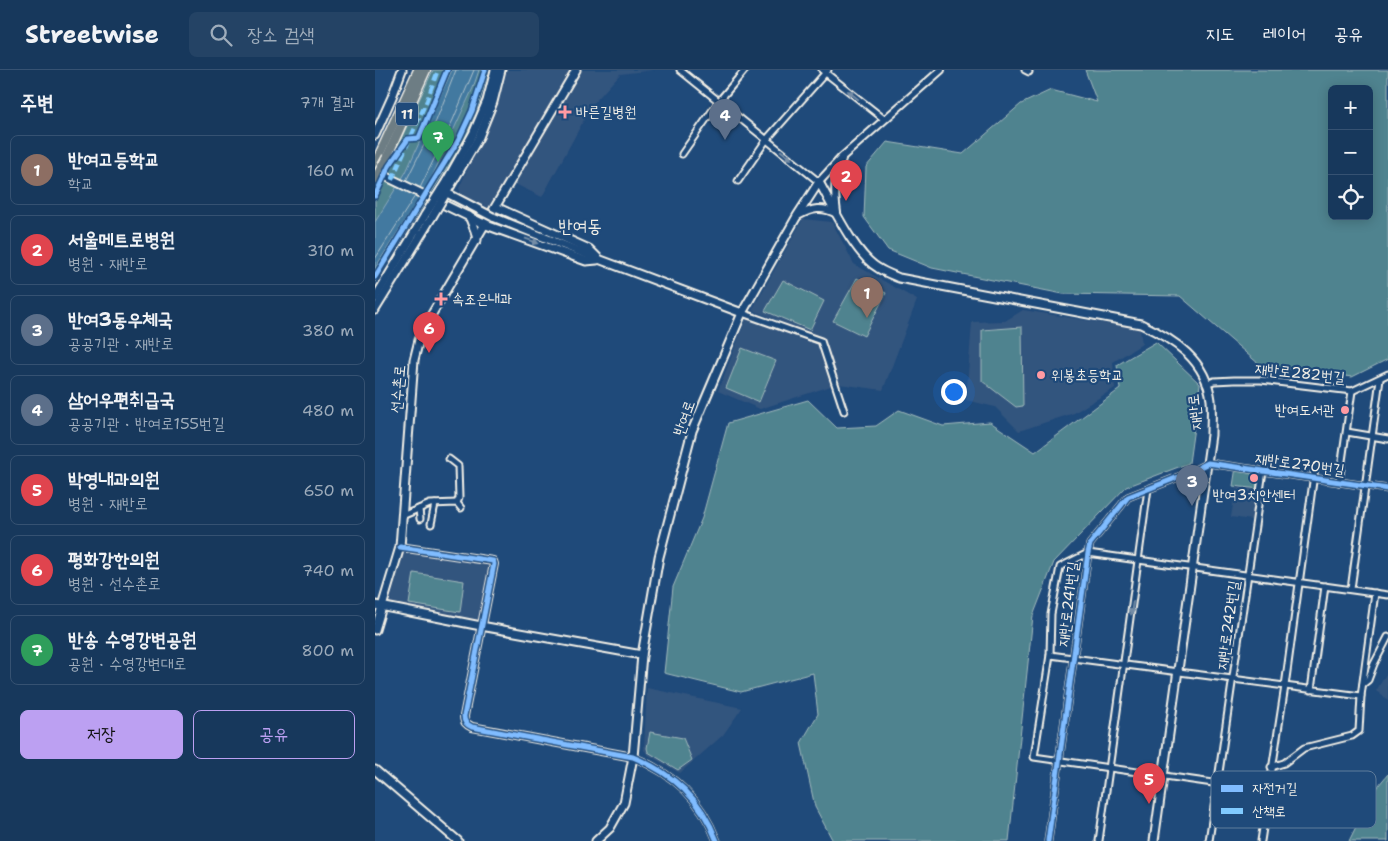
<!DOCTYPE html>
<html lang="ko">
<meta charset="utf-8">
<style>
:root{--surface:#17385c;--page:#244365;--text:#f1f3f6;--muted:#9eacbb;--line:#365272;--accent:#bca0f2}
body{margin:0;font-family:"Shantell Sans","Poor Story",sans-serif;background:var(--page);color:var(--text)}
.controls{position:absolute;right:15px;top:15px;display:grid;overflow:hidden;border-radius:8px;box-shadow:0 2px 12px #0003}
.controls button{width:45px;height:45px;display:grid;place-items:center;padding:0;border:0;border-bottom:1px solid var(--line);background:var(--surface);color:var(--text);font:25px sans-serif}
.you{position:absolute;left:578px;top:321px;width:18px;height:18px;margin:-12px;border:4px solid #fff;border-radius:50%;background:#1a73e8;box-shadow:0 0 0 8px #1a73e833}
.badge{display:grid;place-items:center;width:32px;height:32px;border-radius:50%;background:var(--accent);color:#fff;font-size:16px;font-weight:700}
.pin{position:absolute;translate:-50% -41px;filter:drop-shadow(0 1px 2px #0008)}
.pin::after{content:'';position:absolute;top:26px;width:18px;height:15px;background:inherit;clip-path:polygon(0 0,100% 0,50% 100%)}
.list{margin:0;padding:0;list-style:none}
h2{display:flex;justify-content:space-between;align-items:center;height:65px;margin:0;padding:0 20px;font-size:21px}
h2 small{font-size:16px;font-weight:400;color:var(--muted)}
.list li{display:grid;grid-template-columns:32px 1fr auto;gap:15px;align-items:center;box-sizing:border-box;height:70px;margin:0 10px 10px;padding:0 10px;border:1px solid var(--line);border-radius:8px}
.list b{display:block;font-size:19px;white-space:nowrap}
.list p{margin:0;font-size:16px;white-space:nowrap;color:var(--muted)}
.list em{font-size:16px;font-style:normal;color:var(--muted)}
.actions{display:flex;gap:10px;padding:15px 20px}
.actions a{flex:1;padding:11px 0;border:1px solid var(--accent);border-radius:8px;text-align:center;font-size:18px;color:var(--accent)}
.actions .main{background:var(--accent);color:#111}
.icon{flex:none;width:28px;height:28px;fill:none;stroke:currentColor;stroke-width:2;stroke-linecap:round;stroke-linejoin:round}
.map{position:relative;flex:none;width:1013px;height:771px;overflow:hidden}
header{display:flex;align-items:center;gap:30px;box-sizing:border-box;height:70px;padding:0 25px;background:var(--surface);border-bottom:1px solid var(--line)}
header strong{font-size:24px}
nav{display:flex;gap:28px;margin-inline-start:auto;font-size:18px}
.search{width:350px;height:45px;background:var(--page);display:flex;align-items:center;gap:12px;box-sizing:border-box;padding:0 18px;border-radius:8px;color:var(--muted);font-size:19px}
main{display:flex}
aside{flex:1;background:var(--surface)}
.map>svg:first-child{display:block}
</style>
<header>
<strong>Streetwise</strong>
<div class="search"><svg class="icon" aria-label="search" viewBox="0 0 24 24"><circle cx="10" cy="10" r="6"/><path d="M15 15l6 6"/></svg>장소 검색</div>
<nav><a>지도</a><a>레이어</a><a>공유</a></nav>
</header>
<main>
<aside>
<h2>주변<small>7개 결과</small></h2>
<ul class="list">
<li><span class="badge" style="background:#8d6e63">1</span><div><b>반여고등학교</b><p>학교</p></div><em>160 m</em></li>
<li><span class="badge" style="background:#e0444e">2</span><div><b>서울메트로병원</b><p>병원 · 재반로</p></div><em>310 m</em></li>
<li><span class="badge" style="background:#5c6f8a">3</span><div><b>반여3동우체국</b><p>공공기관 · 재반로</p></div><em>380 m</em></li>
<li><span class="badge" style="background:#5c6f8a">4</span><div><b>삼어우편취급국</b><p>공공기관 · 반여로155번길</p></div><em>480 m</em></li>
<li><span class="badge" style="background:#e0444e">5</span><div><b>박영내과의원</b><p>병원 · 재반로</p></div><em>650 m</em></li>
<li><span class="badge" style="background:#e0444e">6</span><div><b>평화강한의원</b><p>병원 · 선수촌로</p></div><em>740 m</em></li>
<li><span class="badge" style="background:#2e9e5b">7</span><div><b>반송 수영강변공원</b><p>공원 · 수영강변대로</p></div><em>800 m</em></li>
</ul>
<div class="actions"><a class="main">저장</a><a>공유</a></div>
</aside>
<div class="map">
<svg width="1013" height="771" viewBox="0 0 1013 771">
<rect width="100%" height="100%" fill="#1f4a7a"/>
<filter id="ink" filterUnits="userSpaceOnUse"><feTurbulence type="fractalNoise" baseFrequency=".02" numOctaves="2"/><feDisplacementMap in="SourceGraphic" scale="10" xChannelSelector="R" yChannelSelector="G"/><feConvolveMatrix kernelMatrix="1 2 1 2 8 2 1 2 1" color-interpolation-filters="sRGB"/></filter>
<g filter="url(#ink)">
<g fill="#33547e">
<polygon points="132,0 196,0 115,138 86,125 84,118 124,30"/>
<polygon points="206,0 279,0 245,4 217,35 167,127 140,114"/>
<polygon points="428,149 457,152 479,194 542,230 508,320 464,314 449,269 377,240"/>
<polygon points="648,240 765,259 767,274 738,292 740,318 699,343 644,361 620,337 591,330 597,252 630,251"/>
<polygon points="371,249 442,275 456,316 385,339 343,321"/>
<polygon points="861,417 881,419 877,450 856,447"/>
<polygon points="29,481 114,494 104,552 14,534"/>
<polygon points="1013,601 1013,630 1001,621"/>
<polygon points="272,618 367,638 348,665 305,703 273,685 269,680"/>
</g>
<g fill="#50838f" stroke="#a2babc" fill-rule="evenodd">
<polygon points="58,0 114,0 104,34 89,71 0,212 0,119 18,86"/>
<path d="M710 0H1013V289L977 307 885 295 805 226 688 224 557 198 513 180 489 147 491 97 512 72 588 84 646 34 676 20 722 32ZM957 19H994V146H957Z"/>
<polygon points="482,208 511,223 489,266 458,251"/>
<polygon points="408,210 449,231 435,260 390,241"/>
<polygon points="647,257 648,336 641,337 607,311 607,260"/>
<polygon points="781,272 825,314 814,393 751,417 679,492 658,546 634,771 458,771 440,737 426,673 443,644 438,603 366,622 289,603 298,517 327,448 353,353 433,330 462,358 501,356 524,340 568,356 615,352 660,382 745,319 742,295"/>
<polygon points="367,278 401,291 384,332 351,318"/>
<polygon points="861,397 888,401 885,419 858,416"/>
<polygon points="39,503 89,511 85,542 34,534"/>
<polygon points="275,662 308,668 317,690 303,700 273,682 272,678"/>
<polygon points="1013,704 1013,771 974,771 998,722"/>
</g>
<polygon fill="#4379a0" stroke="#8aa9bd" points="77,0 104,0 98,18 55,111 0,198 0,152 31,102"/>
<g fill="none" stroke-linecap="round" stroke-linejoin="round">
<g stroke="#adc1cb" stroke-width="1">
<polyline points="31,111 61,51 81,0"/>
<polyline points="45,118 78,50 99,0"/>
<polyline points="0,189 40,126"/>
</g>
<g stroke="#f4f1e8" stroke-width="9">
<g id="minor">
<polyline points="305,0 444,112"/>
<polyline points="447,0 509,49"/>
<polyline points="650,0 654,2"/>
<polyline points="307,84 344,31 370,0"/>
<polyline points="363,111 392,69 453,0"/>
<polyline points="367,243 446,271 469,341"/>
<polyline points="831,314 839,311 859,310 886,310 977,321 1013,304"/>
<polyline points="972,362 1013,369"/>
<polyline points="74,389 83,396 84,428 82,433"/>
<polyline points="964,412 977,321"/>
<polyline points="44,439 45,449"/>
<polyline points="27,446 55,434 82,433 86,438"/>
<polyline points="56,454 60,434"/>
<polyline points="713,483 685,497 676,544 675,585 659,687 893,721"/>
<polyline points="713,483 1013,525"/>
<polyline points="976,519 1005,309"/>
<polyline points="675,585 986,626"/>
<polyline points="988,614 993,610 999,594 1013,567"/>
<polyline points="936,620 950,516"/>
<path d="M258 687C299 704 326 729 342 771"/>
<polyline points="896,697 909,693 929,678 977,666 984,661 986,626 1000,523"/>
<polyline points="673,771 713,483 715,474 753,427 816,402 833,393 1013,419"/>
<polyline points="724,771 773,419"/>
<polyline points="834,771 888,401"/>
<polyline points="886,771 910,616 940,397"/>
</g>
</g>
<g stroke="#f4f1e8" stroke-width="10">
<g id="tertiary">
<polyline points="444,112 467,87 566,0"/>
<path d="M462 143C459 121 459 110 467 89"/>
<path d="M423 146C437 138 447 136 462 144"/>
<path d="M25 477 118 491 119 494 89 646C89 652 91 654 97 657L258 687"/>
</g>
</g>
<g stroke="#f4f1e8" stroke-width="11">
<g id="secondary">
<polyline points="0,65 17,27 27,0"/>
<polyline points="0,103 10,106 111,155 211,191 222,190"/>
<polyline points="71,112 98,64 112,31 120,0"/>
<polyline points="76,115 104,67 118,32 126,0"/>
<polyline points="121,137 214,179 223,188"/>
<polyline points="94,146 100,161 102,170"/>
<polyline points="118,147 218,187 367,243"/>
<polyline points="0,228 50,145"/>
<polyline points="0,240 57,147"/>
<polyline points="0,535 106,556 267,585"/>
<polyline points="0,560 25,477 39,290 44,270 51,254 201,0"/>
<polyline points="0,700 83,771"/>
<path d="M221 771 235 758 249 733 258 687 267 585 284 487 317 361 367 243 422 146 444 112C457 135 480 185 503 198 509 202 517 205 524 208L766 254C800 270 831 290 836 330 837 342 836 354 836 365L779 771"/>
</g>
</g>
<g stroke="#f4f1e8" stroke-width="11">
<g id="trunk">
<polyline points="12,87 51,0"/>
<polyline points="0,94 43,0"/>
</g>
</g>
<use href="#minor" stroke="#1f4a7a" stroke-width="5"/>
<use href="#tertiary" stroke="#1f4a7a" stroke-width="6"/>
<use href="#secondary" stroke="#1f4a7a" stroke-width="7"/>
<use href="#trunk" stroke="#6d7d84" stroke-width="8"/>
<g stroke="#f4f1e8" stroke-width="11" stroke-linecap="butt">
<g id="secondary-bridge">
<polyline points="66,120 118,147"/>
<polyline points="50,145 71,112"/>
<polyline points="57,147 76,115"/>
</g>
</g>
<g stroke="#f4f1e8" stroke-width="11" stroke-linecap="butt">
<polyline id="trunk-bridge" points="0,109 12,87"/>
</g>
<use href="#secondary-bridge" stroke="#1f4a7a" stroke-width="7"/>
<use href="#trunk-bridge" stroke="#6d7d84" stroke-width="8"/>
<polyline stroke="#80caff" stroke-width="4" stroke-dasharray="8 4" stroke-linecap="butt" points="17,110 52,30 63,0"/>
<g stroke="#1f4a7a" stroke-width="8">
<g id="cycleway">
<polyline points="0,126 14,96 33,69 44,68 72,0"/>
<polyline points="0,207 84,69 97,41 110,0"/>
<path d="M25 477 118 491 119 494 89 646C89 652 91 654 97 657L258 687C299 704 326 729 342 771"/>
<polyline points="673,771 713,483 715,474 753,427 816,402 833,393 1013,419"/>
</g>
</g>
<use href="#cycleway" stroke="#80bcff" stroke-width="5"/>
</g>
<defs><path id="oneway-solid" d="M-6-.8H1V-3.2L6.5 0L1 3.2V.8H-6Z" transform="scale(1.25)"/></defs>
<g fill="#748da6">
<use href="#oneway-solid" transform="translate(478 25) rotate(-141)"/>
<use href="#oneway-solid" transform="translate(411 85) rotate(39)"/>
<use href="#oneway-solid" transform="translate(157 171) rotate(20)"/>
<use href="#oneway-solid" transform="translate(757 538) rotate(98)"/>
</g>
</g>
<g fill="#ff9aa2" stroke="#1f4a7a" stroke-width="2">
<path d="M187.5 34.5h5v5h5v5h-5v5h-5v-5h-5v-5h5z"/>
<path d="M63.5 221.5h5v5h5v5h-5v5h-5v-5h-5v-5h5z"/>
<circle cx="666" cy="305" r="5"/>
<circle cx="970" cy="340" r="5"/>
<circle cx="879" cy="408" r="5"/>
</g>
<g text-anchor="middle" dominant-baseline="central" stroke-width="4.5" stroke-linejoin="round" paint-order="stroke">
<rect fill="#1f4a7a" stroke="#b4bfc7" stroke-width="1" x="21" y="32.5" width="22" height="23" rx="4"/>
<g font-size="14" font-weight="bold" fill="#f4f1e8">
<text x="32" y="44">11</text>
</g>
<g font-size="15" fill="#f4f1e8" stroke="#1f4a7a" text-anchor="start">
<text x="201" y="42">바른길병원</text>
<text x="77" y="229">속조은내과</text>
<text x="676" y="305">위봉초등학교</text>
<text x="960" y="340" text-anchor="end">반여도서관</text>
<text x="879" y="425" text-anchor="middle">반여3치안센터</text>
</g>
<g font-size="15" fill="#f4f1e8" stroke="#1f4a7a">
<text transform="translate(925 303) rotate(6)">재반로282번길</text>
<text transform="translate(23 319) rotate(-85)">선수촌로</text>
<text transform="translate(820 342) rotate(-96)">재반로</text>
<text transform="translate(309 348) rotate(-70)">반여로</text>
<text transform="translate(925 394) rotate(8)">재반로270번길</text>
<text transform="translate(693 534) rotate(-83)">재반로241번길</text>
<text transform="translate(853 555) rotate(-82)">재반로242번길</text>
</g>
<g font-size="18" fill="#f4f1e8" stroke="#1f4a7a">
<text x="205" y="156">반여동</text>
</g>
</g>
<rect x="836" y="701" width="165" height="57" rx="8" fill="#1f4a7a" stroke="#5f7c9b" stroke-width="1"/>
<rect x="846" y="715" width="22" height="7" fill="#80bcff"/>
<rect x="846" y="738" width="22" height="6" fill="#80caff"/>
<g font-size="14" fill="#f4f1e8">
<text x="877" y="723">자전거길</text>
<text x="877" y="746">산책로</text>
</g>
</svg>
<div class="controls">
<button>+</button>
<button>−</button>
<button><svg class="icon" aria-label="locate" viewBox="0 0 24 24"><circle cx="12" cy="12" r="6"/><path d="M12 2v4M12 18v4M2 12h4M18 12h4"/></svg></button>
</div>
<div class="you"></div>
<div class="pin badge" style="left:492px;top:248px;background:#8d6e63">1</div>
<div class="pin badge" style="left:471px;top:131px;background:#e0444e">2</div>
<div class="pin badge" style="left:817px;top:436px;background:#5c6f8a">3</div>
<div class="pin badge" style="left:350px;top:70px;background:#5c6f8a">4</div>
<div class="pin badge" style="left:774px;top:734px;background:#e0444e">5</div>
<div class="pin badge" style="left:54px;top:283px;background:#e0444e">6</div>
<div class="pin badge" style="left:63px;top:92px;background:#2e9e5b">7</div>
</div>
</main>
